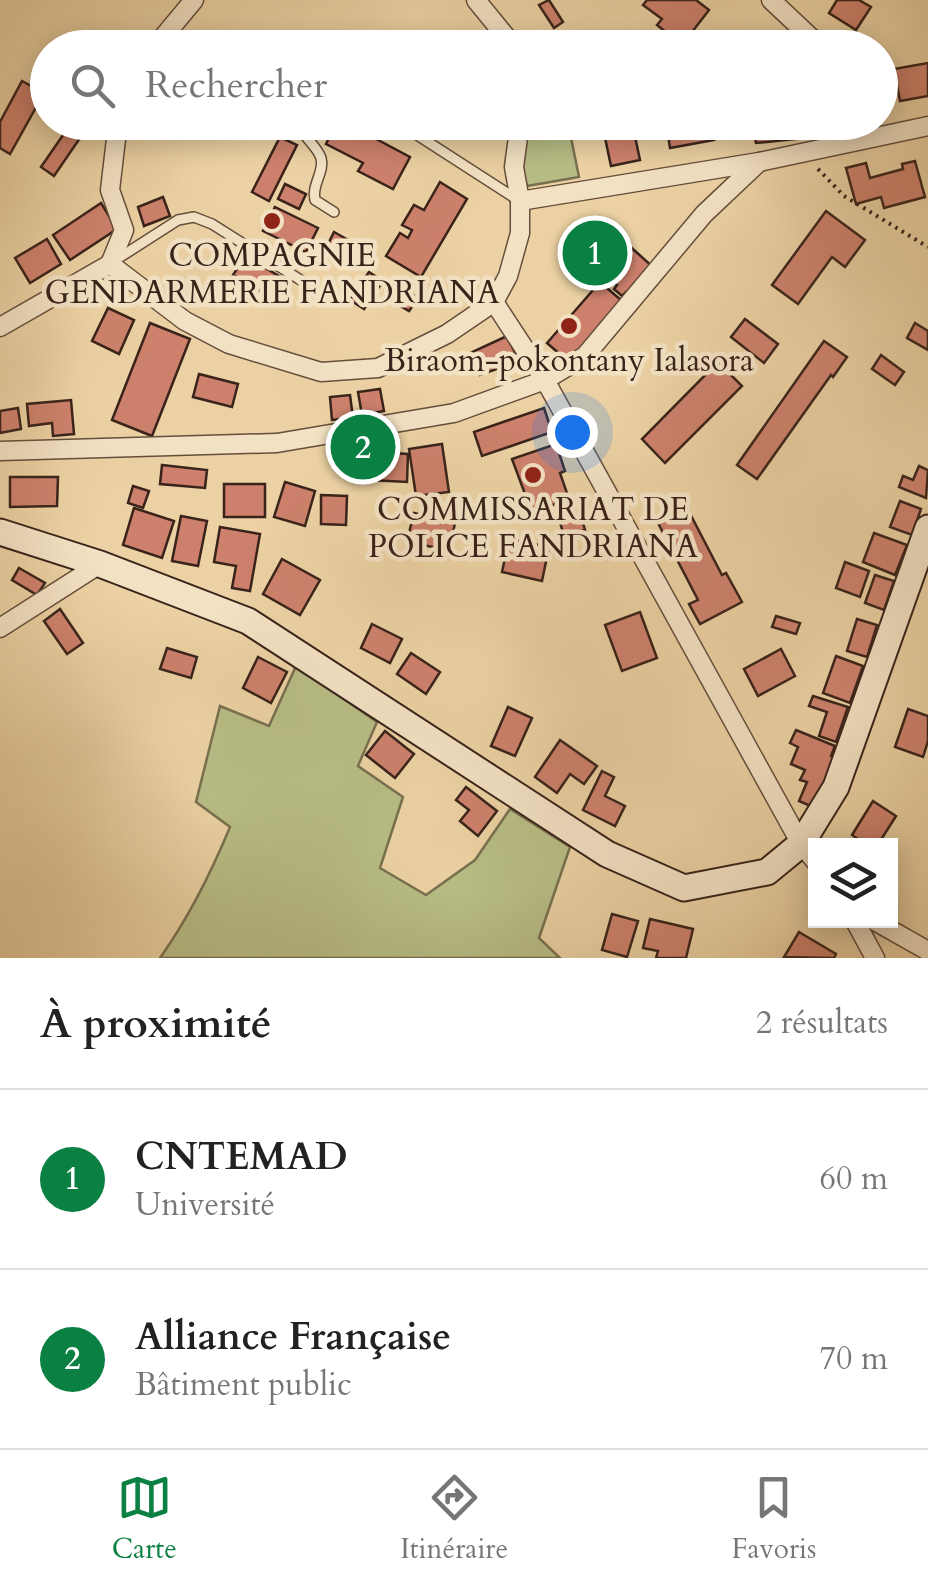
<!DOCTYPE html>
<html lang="fr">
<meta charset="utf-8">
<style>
:root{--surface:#fff;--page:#f6f6f6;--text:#222;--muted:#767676;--line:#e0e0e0;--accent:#0b8043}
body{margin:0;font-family:Cardo,serif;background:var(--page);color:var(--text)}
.controls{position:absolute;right:30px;bottom:30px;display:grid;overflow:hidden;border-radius:0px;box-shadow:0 5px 25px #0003}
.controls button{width:90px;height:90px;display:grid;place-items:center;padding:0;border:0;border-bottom:2px solid var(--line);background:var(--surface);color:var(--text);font:50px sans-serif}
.you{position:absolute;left:572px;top:432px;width:35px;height:35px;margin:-25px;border:8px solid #fff;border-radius:50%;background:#1a73e8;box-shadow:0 0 0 15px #1a73e833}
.badge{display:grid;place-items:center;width:65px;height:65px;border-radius:50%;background:var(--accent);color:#fff;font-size:32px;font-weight:700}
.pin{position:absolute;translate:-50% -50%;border:5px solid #fff;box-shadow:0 2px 10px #0006}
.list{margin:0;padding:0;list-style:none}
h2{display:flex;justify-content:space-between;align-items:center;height:130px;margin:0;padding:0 40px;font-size:42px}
h2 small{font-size:32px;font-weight:400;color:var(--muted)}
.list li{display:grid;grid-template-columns:65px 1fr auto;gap:30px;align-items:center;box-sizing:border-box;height:180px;padding:0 40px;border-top:2px solid var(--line)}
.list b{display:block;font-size:38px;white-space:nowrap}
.list p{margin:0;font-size:32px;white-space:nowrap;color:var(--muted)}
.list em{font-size:32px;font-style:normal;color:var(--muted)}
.icon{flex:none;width:55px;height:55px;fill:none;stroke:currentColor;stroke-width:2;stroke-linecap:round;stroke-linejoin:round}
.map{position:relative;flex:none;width:928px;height:958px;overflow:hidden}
.search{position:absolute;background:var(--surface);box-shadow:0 5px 25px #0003;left:30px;right:30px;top:30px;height:110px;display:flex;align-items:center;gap:25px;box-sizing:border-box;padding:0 35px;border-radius:55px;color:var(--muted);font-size:38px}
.sheet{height:490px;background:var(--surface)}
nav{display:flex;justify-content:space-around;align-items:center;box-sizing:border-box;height:140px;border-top:2px solid var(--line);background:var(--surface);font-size:28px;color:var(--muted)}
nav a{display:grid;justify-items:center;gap:5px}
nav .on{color:var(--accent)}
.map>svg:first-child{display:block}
</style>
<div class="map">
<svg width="928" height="958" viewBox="0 0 928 958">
<rect width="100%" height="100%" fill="#ebd1a3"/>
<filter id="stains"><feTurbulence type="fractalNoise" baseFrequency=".002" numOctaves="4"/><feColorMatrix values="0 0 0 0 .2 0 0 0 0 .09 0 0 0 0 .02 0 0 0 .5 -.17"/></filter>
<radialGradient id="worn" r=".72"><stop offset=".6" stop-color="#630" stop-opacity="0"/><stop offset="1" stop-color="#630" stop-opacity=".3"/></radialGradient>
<g fill="#b7bc85" stroke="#787050" stroke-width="2.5">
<polygon points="526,123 568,123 579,177 527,186 522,173"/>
<path d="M296 666 377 722 358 766 403 797 380 868 426 895 475 860 510 809 570 847 539 938 560 958H160C189 917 211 873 230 827L196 802 220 706 269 726Z"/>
</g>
<g fill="#cd816c" stroke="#39231a" stroke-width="2.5">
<polygon points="549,0 563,22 554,28 539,5"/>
<polygon points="647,0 696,0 709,10 682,45 657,25 662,19 643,5"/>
<polygon points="837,0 859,0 871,7 856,30 829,13"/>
<polygon points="928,63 928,96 900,101 894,69"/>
<polygon points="22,81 44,93 10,154 0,148 0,122"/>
<polygon points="72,122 91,122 54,176 41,167"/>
<polygon points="337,122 371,122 365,133 410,157 393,189 358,171 363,163 326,144"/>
<polygon points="666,122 711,122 714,140 670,148"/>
<polygon points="752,122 795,122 797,139 756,143"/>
<polygon points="633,127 640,160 611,166 604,133"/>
<polygon points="280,137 297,145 269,201 252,192"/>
<polygon points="915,161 925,197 884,208 881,197 856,204 846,168 866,163 870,178 903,169 902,164"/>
<polygon points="440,182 467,199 421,277 386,256 400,233 408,238 412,230 402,225 414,205 424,210"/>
<polygon points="285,184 306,194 299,209 278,199"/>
<polygon points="163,197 170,216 144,226 138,207"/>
<polygon points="101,203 117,229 70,260 53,235"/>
<polygon points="275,207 318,228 306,252 263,231"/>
<polygon points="826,211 865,240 845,267 832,257 798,304 772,285"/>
<polygon points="334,232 366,250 357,268 325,250"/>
<polygon points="616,234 653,267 629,295 626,292 622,296 614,289 617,285 592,262"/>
<polygon points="47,239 61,264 30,283 15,258"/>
<polygon points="245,256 284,279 273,298 233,275"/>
<polygon points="369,272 383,281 364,309 350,300"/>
<polygon points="600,282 622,301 569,362 547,343"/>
<polygon points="396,284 418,298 409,311 387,298"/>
<polygon points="108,308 134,320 119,354 92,341"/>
<polygon points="745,319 778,344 764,363 731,337"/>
<polygon points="150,323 190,339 152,436 112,420"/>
<polygon points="915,323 928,331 928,350 907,338"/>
<polygon points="507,336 519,361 480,375 470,353"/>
<polygon points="824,341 847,357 833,377 831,375 757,479 737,465"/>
<polygon points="881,355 904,372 895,385 872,369"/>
<polygon points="718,362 742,386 665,463 642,439"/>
<polygon points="199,374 238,384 232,407 193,397"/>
<polygon points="380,389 384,411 362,415 358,392"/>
<polygon points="350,395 353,418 332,420 330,397"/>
<polygon points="71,400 74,434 53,436 52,423 29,426 27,404"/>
<polygon points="18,408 21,429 0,433 0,411"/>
<polygon points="544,408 552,432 482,456 474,432"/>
<polygon points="442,444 449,492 416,496 409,449"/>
<polygon points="556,444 565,471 560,473 569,499 547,507 551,516 535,521 512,459"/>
<polygon points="354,451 408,454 407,482 352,479"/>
<polygon points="162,465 207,470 205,488 160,484"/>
<polygon points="919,466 928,470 926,498 899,487 903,476 913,480"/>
<polygon points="10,477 58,477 57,506 10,507"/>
<polygon points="285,482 315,491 305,526 274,517"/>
<rect x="224" y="484" width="41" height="33"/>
<polygon points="133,486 149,491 143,508 128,503"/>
<polygon points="321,495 347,496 346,525 321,524"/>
<polygon points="900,501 921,509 912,535 890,527"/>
<polygon points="686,506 722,575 726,573 742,602 700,624 689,604 698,600 657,521"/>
<polygon points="134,508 174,521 162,558 123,545"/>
<polygon points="414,513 455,523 449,551 407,541"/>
<polygon points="580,513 585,530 564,536 559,519"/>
<polygon points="181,516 207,521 198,566 172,561"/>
<polygon points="220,527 260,534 250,591 232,588 236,566 214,562"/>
<polygon points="874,533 907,545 895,575 863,562"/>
<polygon points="509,539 549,547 542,581 502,572"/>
<polygon points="282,559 320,580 300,615 263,594"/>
<polygon points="845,562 869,571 860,597 836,588"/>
<polygon points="19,568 45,583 37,595 12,580"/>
<polygon points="875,575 894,581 884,610 865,603"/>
<polygon points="60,609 83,643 67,654 44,621"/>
<polygon points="640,612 657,658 622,671 605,625"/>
<polygon points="776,616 800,623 796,634 772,627"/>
<polygon points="857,619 877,625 867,657 847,651"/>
<polygon points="372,624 402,639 390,663 361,648"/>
<polygon points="167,648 197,657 191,678 160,669"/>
<polygon points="781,649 795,676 758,696 744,669"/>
<polygon points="411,653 440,672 426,694 397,674"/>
<polygon points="836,656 863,666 850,703 823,693"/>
<polygon points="258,657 287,672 271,703 243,688"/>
<polygon points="813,696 848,707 836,742 819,736 827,712 809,706"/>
<polygon points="508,707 532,718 515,756 491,746"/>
<polygon points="908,709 928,716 928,741 923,757 895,747"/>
<polygon points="796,730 835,746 831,756 838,760 818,809 799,801 807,782 800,780 805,770 791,764 798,747 790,743"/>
<polygon points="385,731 414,754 395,778 366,755"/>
<polygon points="560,740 597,766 584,784 570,774 557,793 535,777"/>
<polygon points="602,771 614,777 605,796 625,806 615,826 583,810"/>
<polygon points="466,787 497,811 478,836 460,821 469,810 456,800"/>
<polygon points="873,801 896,816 877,846 868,846 852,835"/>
<polygon points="612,914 638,921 627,957 602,950"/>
<polygon points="650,919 693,929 686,958 656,958 658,951 643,948"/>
<polygon points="799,932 836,954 834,958 784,957"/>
</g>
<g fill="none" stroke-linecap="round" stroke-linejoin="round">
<g stroke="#664e3c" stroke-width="12">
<g id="lane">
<path d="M297 122C302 136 317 146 321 158 325 172 311 185 315 200L334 212"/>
<polyline points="397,122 518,200"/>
<polyline points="114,261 178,220 194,217 212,224 310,286"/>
</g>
</g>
<g stroke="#664e3c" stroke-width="21">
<g id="street">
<polyline points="476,0 507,38 510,48"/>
<polyline points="771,0 822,48"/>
<polyline points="154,48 194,0"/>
<polyline points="520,201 759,162 928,126"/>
<polyline points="110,264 185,321 229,344 321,372 378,368 447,334 494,302 508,276 520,233 520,201 514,167 520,122"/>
<polyline points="494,302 545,380 801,844 816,862"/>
<polyline points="0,327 110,264 124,230 110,190 118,122"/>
<polyline points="0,451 277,443 454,413 545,380 585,356 704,214 759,162"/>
<polyline points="0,628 100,564"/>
<polyline points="855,921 875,958"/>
<polyline points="875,921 928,951"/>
</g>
</g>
<g stroke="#39231a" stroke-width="29">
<polyline id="secondary" points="0,532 100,564 248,621 607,854 684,888 767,872 801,844 836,787 928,528"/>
</g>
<polyline stroke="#39231a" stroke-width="4" stroke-dasharray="2.5 5" stroke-linecap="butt" points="818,169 844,196 928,247"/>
<use href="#lane" stroke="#f2e1c3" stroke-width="9"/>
<use href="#street" stroke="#f2e1c3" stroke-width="18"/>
<use href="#secondary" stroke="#f2e1c3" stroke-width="25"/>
</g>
<g fill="#8f2418" stroke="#f2e1c3" stroke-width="4">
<circle cx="272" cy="221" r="10"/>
<circle cx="569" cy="326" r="10"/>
<circle cx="533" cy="475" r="10"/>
</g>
<g text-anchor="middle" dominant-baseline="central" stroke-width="9" stroke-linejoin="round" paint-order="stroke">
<g font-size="32" fill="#39231a" stroke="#f2e1c3">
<text x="272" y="256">COMPAGNIE<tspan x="272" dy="37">GENDARMERIE FANDRIANA</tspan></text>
<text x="569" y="361">Biraom-pokontany Ialasora</text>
<text x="533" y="510">COMMISSARIAT DE<tspan x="533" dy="37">POLICE FANDRIANA</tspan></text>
</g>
</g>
<rect width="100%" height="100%" filter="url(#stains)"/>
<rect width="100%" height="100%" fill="url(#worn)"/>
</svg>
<div class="controls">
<button><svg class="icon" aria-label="layers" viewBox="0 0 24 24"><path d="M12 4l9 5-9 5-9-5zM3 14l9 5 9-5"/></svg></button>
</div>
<div class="you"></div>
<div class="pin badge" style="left:595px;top:253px">1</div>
<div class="pin badge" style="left:363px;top:447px">2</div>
<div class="search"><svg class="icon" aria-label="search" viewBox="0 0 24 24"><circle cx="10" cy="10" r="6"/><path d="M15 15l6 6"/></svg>Rechercher</div>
</div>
<section class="sheet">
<h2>À proximité<small>2 résultats</small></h2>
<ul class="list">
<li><span class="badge">1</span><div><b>CNTEMAD</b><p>Université</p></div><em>60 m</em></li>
<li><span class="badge">2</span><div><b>Alliance Française</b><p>Bâtiment public</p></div><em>70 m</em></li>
</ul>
</section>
<nav>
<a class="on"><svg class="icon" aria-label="map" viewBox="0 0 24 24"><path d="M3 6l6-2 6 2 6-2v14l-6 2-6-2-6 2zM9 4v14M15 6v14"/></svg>Carte</a>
<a><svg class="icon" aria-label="directions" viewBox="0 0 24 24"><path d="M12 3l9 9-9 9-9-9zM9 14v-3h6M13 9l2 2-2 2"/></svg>Itinéraire</a>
<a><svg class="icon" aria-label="saved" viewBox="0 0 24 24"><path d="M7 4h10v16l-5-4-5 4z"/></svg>Favoris</a>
</nav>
